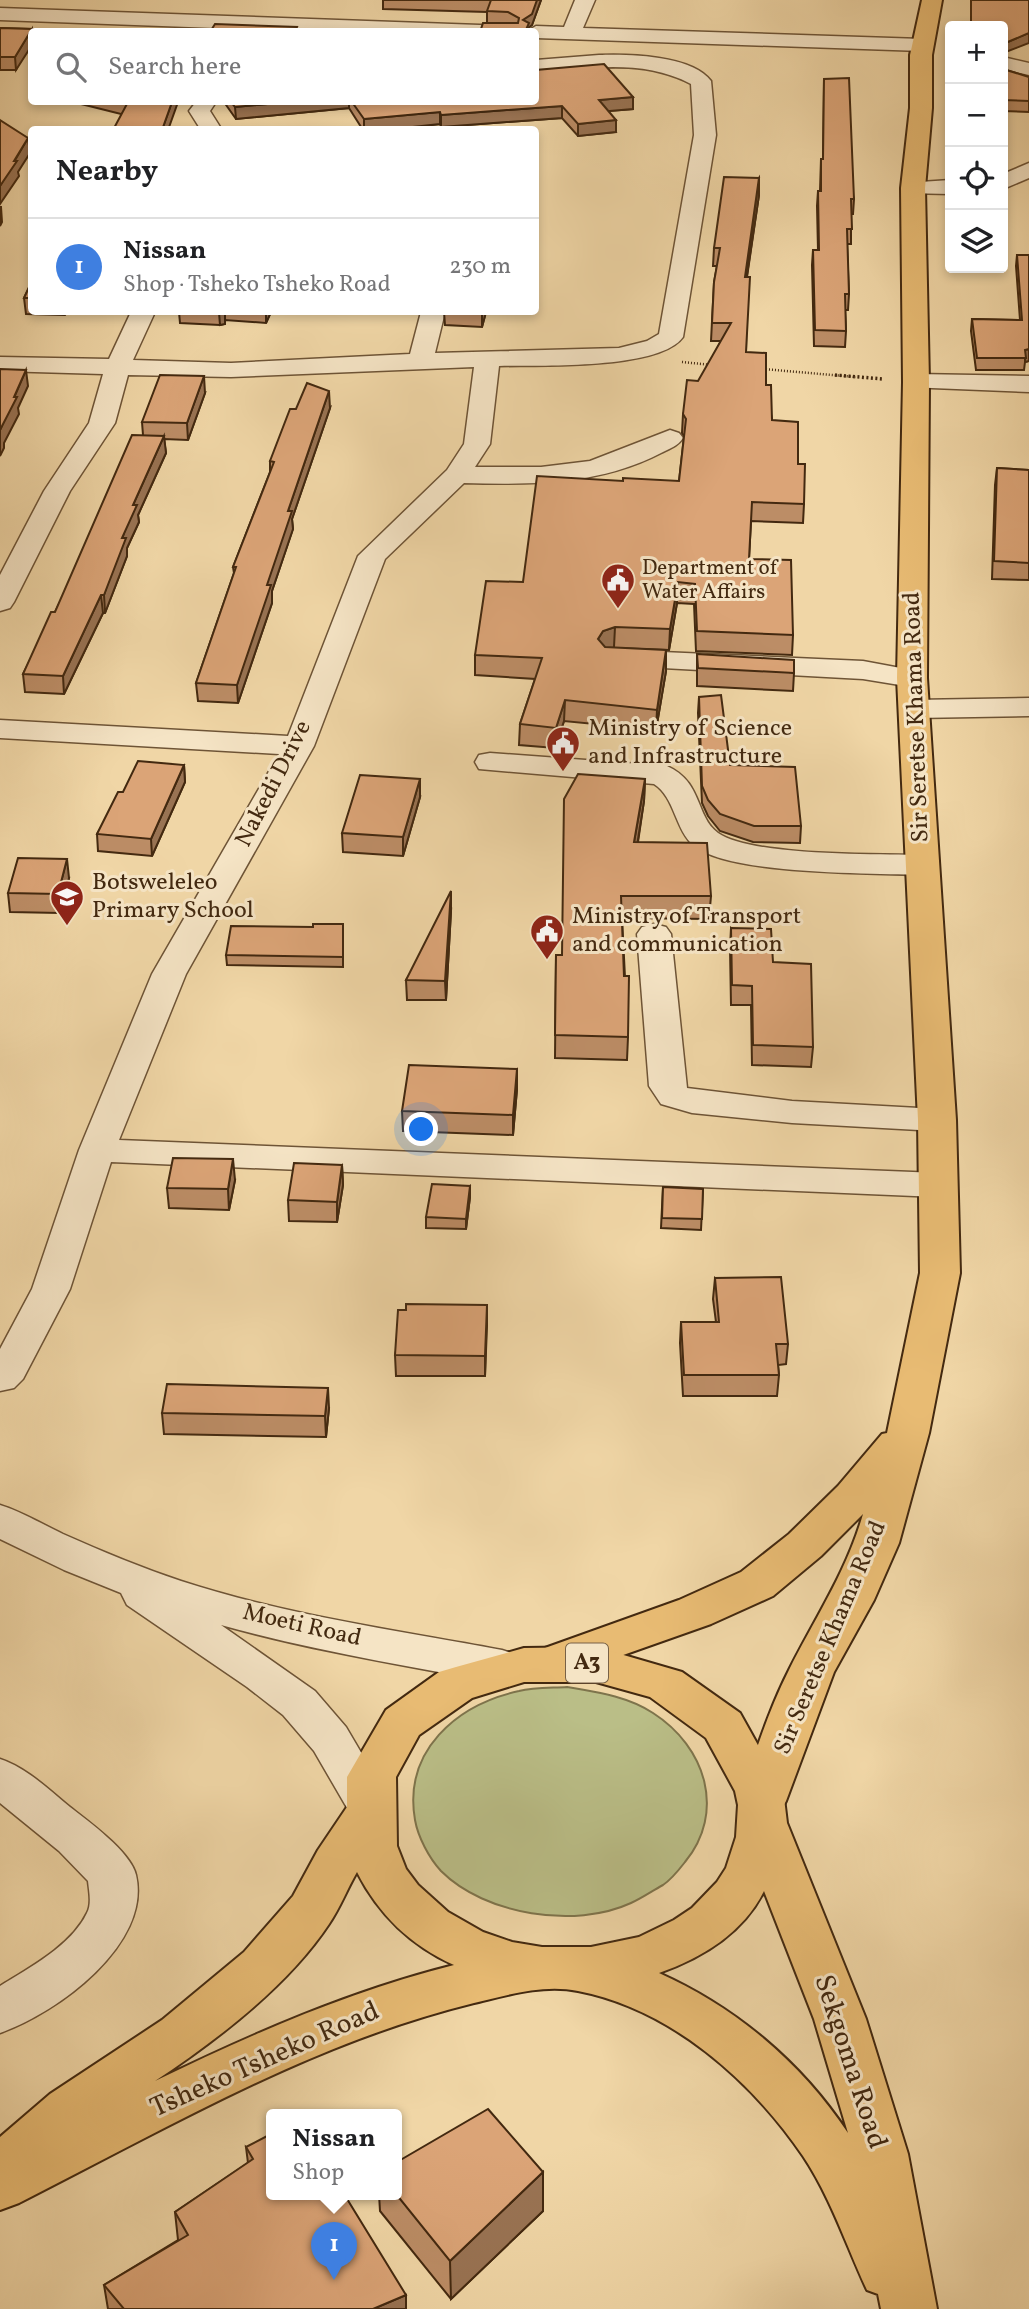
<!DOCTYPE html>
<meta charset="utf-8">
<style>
:root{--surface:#fff;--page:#f2f2f2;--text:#202124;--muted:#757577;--line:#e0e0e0;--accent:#0f766e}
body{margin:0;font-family:Vollkorn,serif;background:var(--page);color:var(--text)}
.controls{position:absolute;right:21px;top:21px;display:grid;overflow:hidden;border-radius:7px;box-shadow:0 4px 10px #0003}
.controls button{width:63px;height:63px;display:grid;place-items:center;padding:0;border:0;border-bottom:2px solid var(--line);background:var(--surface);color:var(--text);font:35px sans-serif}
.you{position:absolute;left:422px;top:1130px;width:24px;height:24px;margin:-18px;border:5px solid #fff;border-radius:50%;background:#1a73e8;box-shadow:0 0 0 10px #1a73e833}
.badge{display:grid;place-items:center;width:46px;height:46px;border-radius:50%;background:var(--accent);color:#fff;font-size:23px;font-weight:700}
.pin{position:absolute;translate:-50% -58px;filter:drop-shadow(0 2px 4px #0008)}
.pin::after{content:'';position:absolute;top:37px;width:24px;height:21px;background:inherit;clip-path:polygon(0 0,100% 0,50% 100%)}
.popup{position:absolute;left:266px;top:2109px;width:136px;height:91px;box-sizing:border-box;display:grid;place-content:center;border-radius:7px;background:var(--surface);filter:drop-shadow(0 2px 5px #0005);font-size:23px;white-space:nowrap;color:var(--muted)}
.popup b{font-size:26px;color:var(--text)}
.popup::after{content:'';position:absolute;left:50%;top:100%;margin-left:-14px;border:14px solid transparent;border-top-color:var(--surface)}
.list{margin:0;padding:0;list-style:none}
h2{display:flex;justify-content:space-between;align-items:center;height:91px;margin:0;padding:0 28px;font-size:30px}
h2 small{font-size:23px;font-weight:400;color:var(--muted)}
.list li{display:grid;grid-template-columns:46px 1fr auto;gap:21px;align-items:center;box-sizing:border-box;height:98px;padding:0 28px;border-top:2px solid var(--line)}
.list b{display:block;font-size:26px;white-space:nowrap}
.list p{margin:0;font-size:23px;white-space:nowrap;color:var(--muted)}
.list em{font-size:23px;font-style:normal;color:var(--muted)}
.icon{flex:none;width:38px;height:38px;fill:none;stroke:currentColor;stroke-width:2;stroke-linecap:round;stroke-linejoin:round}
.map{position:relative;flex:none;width:1029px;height:2309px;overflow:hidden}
.search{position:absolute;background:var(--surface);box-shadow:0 4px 10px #0003;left:28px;top:28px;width:511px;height:77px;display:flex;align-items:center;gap:18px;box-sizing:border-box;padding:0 24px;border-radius:7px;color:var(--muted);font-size:26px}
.panel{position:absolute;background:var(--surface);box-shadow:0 4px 10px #0003;left:28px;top:126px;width:511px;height:189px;border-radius:7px}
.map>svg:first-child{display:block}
</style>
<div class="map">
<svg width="1029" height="2309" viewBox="0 0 1029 2309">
<rect width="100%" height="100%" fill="#f0d6a6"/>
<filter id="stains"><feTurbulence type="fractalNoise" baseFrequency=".00286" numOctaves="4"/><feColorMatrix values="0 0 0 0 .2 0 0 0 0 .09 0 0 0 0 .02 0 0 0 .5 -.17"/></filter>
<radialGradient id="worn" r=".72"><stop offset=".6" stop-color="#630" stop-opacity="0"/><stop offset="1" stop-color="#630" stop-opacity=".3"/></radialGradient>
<path fill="#babe87" stroke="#7e744c" stroke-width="2" d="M567 1687C596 1692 627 1696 653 1713 706 1747 726 1812 685 1862 678 1871 672 1879 663 1885 652 1891 642 1898 631 1903 575 1929 485 1915 441 1871 429 1858 418 1837 415 1820 403 1751 456 1705 519 1691 534 1687 552 1688 567 1687Z"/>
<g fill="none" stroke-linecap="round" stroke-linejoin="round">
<g stroke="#6e5436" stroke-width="3">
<g id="minor">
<polygon points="575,0 595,0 583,28 922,39 929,41 932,45 929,49 922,51 536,38 536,32 526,32 536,26 564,27"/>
<polygon points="0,8 508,26 518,32 327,32 0,20"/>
<path d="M599 55C628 54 692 55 711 81L716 135 683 337C660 370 539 365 499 366L490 444 475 467H541L590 461 670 430 679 433 683 438C678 446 669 449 661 453 600 485 531 485 464 483L385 559 314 746 186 974 119 1140 938 1173 951 1177 957 1185 951 1193 938 1197 111 1162 70 1289 23 1379 14 1388 0 1391V1349L32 1289 79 1150 152 974 279 754 0 738V720L288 736 358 556 447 470 464 444 474 367 231 377 128 375 115 423 70 491 14 602 10 608 0 611V575L44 491 89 423 103 374 0 371V357L109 359 131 312H155L133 360 231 363 410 354 421 312H445L435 353 619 348 647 341 659 334 694 135 691 84C641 58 589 69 536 72V60Z"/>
<polygon points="1003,57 1029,63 1029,75 1003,69"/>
<polygon points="196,102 216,102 210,111 222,130 201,130 189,111"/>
<polygon points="1029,163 1029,178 1003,189 1003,174"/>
<polygon points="950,180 950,194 905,193 902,188 905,183"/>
<polygon points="916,374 1029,376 1029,392 907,387 903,382 907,377"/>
<polygon points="617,650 863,661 922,672 927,678 922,684 912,687 863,679 607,665 602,659 607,653"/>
<polygon points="1029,698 1029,716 915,718 904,715 900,709 904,703 915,700"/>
<path d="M490 753 667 766C703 782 695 816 718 833 750 856 877 854 921 855L932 858 937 865 932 872 921 875C871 873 731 875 694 846 675 830 675 797 654 784L479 769 475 762 479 755Z"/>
<polygon points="654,924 666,927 671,934 687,1088 792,1101 937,1109 950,1112 955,1120 950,1128 937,1131 792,1123 692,1113 661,1104 649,1086 637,934 642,927"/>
<path d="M0 1505C22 1512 42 1524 63 1534 101 1551 140 1567 181 1581 285 1615 394 1630 502 1650L518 1655 524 1667 518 1679 502 1684C408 1666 313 1651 221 1625L315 1691 346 1727 389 1800 382 1813 366 1818 350 1813 314 1751 283 1715 247 1687 127 1605 121 1593 64 1570 0 1539Z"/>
<path d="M0 1759C27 1768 48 1789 70 1807 88 1821 131 1852 136 1875 152 1944 57 2013 0 2033V1986C29 1968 72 1945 87 1913 92 1904 89 1891 88 1881L59 1851 0 1803Z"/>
</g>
</g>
<g stroke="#432910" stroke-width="4">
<path id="major" d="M922 0H942L932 55V108L925 188 929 382 927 678 956 1120 960 1273 929 1433 899 1543 874 1600 834 1672 786 1801 779 1814 762 1820 745 1814 738 1801C754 1758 768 1711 789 1670 815 1618 847 1571 863 1514L821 1556 773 1596 711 1624 561 1677 545 1672 538 1660 545 1648 679 1600 741 1572 789 1534 838 1486 882 1434 887 1433 920 1273 918 1120 897 678 903 382 901 188 910 108V55Z"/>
</g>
<g stroke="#432910" stroke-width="4">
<path id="highway" d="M596 1647 682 1672 740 1713 783 1790 787 1823 866 2019 908 2154 937 2309H881L878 2294 867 2290C846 2245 831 2198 803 2156 751 2080 671 2009 578 1991 543 1984 508 1995 474 2003 311 2043 167 2128 19 2203L0 2210V2137L50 2094 162 2020 244 1952 293 1896 318 1850 347 1807V1777L386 1710 439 1672 456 1667 524 1648ZM524 1682H596L650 1697 706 1738 735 1791 738 1805 736 1837 726 1868 717 1882 692 1908 674 1920 639 1937 591 1947H542L512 1942 483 1932 448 1912 418 1885 406 1869 397 1846 396 1777 419 1735 472 1698ZM357 1872C379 1915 410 1945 454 1965 350 1991 252 2034 155 2081 217 2040 288 1986 329 1924 340 1908 347 1889 357 1872ZM764 1891 814 2019 848 2133C801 2062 735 2007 659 1973 702 1958 743 1933 764 1891Z"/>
</g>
<g stroke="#432910" stroke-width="2.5" stroke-dasharray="1 2" stroke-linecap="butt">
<polyline points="682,362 712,365"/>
<polyline points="763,369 856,377"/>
</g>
<polyline stroke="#432910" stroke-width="3.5" stroke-dasharray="2 2.5" stroke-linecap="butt" points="835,375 883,379"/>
<use href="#minor" fill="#f5e4c5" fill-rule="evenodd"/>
<use href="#major" fill="#e8bb73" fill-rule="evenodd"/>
<use href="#highway" fill="#e8bb73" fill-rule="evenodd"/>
</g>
<g fill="#bc8d66" stroke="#432910" stroke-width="2">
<polygon points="383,0 541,0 532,25 528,28 487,23 487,12 383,9"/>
<polygon points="0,28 32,29 33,32 32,32 16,70 0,70"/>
<polygon points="1003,69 1029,77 1029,112 1003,111"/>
<polygon points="824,79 854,199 853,214 851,214 851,244 847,244 849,294 848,310 845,310 846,331 845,347 814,346 812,265 813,250 818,250 817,206 818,191 820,191 821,159 823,159"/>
<polygon points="633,97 633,109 608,111 616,132 578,136 562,118 441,127 440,124 385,130 363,130 349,108 236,119 224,102 536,102"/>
<polygon points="73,102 178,102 121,114"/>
<polygon points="759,178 759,195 747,277 746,352 766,385 772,420 798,464 804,504 803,523 751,521 749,559 793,635 792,655 696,651 694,604 677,603 669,650 614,648 666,671 656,730 564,721 555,748 519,745 520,724 535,679 475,675 475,655 523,582 623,481 679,481 684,436 682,433 683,414 721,341 711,341 714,282 717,266 713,266 714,248"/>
<polygon points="1017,255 1029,255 1029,361 1025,362 1024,370 976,370 971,331 972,319 1020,320 1016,266"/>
<polygon points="32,281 32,312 67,312 65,315 26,314 24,298"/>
<polygon points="179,312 271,312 266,323 225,320 225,324 220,325 180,323"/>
<polygon points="370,312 419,312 418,314"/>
<polygon points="444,312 486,312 482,327 445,325"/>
<polygon points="205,393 188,440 164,439 166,453 138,515 139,522 127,548 127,556 105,613 103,613 64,694 25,692 23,674 55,612 143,435 142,422"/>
<polygon points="330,408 292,519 293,529 272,591 272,603 238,703 198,701 196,683 234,573 233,567 270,472 270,461"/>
<polygon points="997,468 1029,470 1029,580 992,579 995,485"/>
<polygon points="697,654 794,673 793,691 697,686"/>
<polygon points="699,697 730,765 801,826 800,843 753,842 720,831 708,816 702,803 698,713"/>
<polygon points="184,765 185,782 152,856 98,851 97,834 123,792"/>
<polygon points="645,779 644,801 638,842 711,896 709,919 622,918 628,1037 627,1060 555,1058 556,955 562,955"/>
<polygon points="420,797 403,856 343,852 342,833"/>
<polygon points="69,878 60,913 10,912 8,893"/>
<polygon points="451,911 446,1000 407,1000 406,980"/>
<polygon points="343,924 343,967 227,965 226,955 313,927"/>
<polygon points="731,928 773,962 813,1047 811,1067 752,1065 751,1005 731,1005 730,948"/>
<polygon points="517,1069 517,1089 513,1135 403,1131 402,1111"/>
<polygon points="342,1165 343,1185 337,1222 289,1221 288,1200"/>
<polygon points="235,1180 229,1210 169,1208 167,1188"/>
<polygon points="470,1186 470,1197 466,1229 426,1228 426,1217"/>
<polygon points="663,1187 703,1189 701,1230 661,1228"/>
<polygon points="715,1278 788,1344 786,1364 778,1365 779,1375 777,1396 683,1396 680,1343 681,1322 716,1322 713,1299"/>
<polygon points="487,1305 485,1376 396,1376 395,1355 406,1310"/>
<polygon points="329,1408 326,1437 164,1434 162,1413"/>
<polygon points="246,2147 406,2295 406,2309 108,2309 104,2285 178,2240 175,2212 248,2163"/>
<polygon points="543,2172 543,2211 451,2299 380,2211 379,2194 397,2194"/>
</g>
<g fill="#997353" stroke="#432910" stroke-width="2">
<polygon points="537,0 541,0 532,25 528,28 528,32 525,32 523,20"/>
<polygon points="32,29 32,45 16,70 15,57"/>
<polygon points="1029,33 1029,43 1003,53 1003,44"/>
<polygon points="633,97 633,109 598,112 599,100"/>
<polygon points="172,102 178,102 168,130 162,130"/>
<polygon points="290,102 349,102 349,108 236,119 235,107"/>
<polygon points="562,106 562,118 441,127 441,115"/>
<polygon points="440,112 440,124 385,130 364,130 364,119"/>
<polygon points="616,120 616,132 578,136 578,124"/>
<polygon points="28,138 30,153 18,172 19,176 0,204 0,186"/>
<polygon points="759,178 759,195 744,295 745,277"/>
<polygon points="0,207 1,207 2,222 0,226"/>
<polygon points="219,312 225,312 225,324 220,325"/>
<polygon points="266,312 271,312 266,323"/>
<polygon points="482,312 486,312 482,327"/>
<polygon points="1029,349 1029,361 1025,362 1025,350"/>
<polygon points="26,370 28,386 18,408 19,414 4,443 4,448 0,456 0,430"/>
<polygon points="204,376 205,393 188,440 187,423"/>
<polygon points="329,391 330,408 292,519 293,529 272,591 272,603 238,703 237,685 288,511"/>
<polygon points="164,436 166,453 138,515 139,522 127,548 127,556 105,613 104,595 133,505"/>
<polygon points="678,582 677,603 669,650 670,629"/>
<polygon points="101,595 103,613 64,694 63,676"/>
<polygon points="615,627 614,647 597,659 598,639 603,631"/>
<polygon points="666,650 666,671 656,730 657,710"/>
<polygon points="565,700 564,721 555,748 556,728"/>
<polygon points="184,765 185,782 152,856 151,839"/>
<polygon points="420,779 420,797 403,856 403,837"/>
<polygon points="645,779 644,801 634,865 634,842"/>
<polygon points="67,859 69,878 60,913 58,894"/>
<polygon points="451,891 451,911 446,1000 445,981"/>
<polygon points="517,1069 517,1089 513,1135 513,1115"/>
<polygon points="233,1159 235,1180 229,1210 228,1189"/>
<polygon points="342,1165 343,1185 337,1222 337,1202"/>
<polygon points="470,1186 470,1197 466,1229 466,1219"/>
<polygon points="487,1305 487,1326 485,1376 485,1356"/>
<polygon points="328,1388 329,1408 326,1437 325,1416"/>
<polygon points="543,2172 543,2211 451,2299 450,2261"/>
<polygon points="406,2295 406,2309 373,2309"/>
</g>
<g fill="#dba477" stroke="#432910" stroke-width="2">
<polygon points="476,0 537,0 532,14 523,20 529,23 525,32 480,32 483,23 518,23 519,18 508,12 487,11 491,0"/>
<polygon points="971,0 1029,0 1029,33 1003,44 1003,26 971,26"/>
<polygon points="215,24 297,27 295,32 210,32"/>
<polygon points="0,28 32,29 15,57 0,57"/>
<polygon points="604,64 633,97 599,100 616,120 578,124 562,106 441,115 440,112 364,119 352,102 536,102 536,70"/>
<polygon points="1003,69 1029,77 1029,101 1003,100"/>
<polygon points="849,78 854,199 851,199 852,229 847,229 849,294 845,294 846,331 815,330 813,250 819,250 818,191 821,191 821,159 823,159 824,79"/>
<polygon points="127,102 172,102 162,130 113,130 128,102"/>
<polygon points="231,102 290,102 235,107"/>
<polygon points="0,120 28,138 14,161 17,161 0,186"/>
<polygon points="724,177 759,178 745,277 750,277 746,352 766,353 766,385 771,385 772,420 798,422 798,464 805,464 804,504 752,502 749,559 791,560 793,635 697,631 695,584 678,582 670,629 615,627 603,631 598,639 605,647 666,650 657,710 565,700 556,728 520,724 542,658 475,655 486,581 523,582 537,476 623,481 623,478 679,481 686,419 683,414 687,380 698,381 731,323 712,323 714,282 720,248 714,248"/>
<polygon points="1017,255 1029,255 1029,349 1025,350 1026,358 977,358 972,319 1022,320"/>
<polygon points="32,281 32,298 24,298"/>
<polygon points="0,369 26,370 14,397 17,397 0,430"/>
<polygon points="160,375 204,376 187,423 142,422"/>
<polygon points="307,383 329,391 288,511 292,511 267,585 271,585 237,685 196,683 236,567 233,567 274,462 270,461 290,409 296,409"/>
<polygon points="132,435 164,436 133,505 137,505 122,538 126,538 104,595 101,595 63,676 23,674 51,612 55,612"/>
<polygon points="997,468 1029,470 1029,563 994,561"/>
<polygon points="697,654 794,660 794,673 698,668"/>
<polygon points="721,695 730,765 795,767 801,826 754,826 720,814 708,800 702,786 699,697"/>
<polygon points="138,761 184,765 151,839 97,834 118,792 123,792"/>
<polygon points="578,774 645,779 634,842 707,843 711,896 621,896 624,976 629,976 628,1037 555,1035 556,955 562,955 564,799"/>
<polygon points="360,775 420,779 403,837 342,833"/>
<polygon points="18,858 67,859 58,894 8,893"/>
<polygon points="451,891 445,981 406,980"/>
<polygon points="313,924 343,924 343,957 226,955 231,926 313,927"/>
<polygon points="731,928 771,929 773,962 811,964 813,1047 753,1045 752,986 732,985"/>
<polygon points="409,1065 517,1069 513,1115 402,1111"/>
<polygon points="173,1158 233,1159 228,1189 167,1188"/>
<polygon points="294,1163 342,1165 337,1202 288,1200"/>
<polygon points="432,1184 470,1186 466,1219 426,1217"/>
<polygon points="663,1187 703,1189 702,1219 662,1218"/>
<polygon points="781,1277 788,1344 776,1344 779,1375 684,1375 681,1322 719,1322 715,1278"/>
<polygon points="406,1304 487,1305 485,1356 395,1355 398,1310 406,1310"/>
<polygon points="167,1384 328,1388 325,1416 162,1413"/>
<polygon points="488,2109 543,2172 450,2261 396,2194 397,2194 397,2162"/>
<polygon points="271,2134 271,2194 344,2194 406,2295 373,2309 124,2309 104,2285 188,2235 175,2212 253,2159 246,2147"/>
</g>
<defs>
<g id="civic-pin" transform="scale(1.75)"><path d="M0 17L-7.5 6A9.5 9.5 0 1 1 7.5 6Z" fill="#8f2418" stroke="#f5e4c5"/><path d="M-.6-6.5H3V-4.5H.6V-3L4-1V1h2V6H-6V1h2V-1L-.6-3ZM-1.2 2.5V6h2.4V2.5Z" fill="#fff"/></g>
<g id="school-pin" transform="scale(1.75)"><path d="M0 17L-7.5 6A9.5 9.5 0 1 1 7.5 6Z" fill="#8f2418" stroke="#f5e4c5"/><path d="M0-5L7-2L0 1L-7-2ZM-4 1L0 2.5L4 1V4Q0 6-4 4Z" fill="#fff"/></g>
</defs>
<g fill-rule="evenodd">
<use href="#civic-pin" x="618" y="580"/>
<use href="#civic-pin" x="563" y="743"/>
<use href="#school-pin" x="67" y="897"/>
<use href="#civic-pin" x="547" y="931"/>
</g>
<g text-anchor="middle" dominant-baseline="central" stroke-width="6" stroke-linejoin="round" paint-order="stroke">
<g font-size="21" fill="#432910" stroke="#f5e4c5" text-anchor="start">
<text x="642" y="568">Department of<tspan x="642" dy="24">Water Affairs</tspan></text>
</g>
<rect fill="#f5e4c5" stroke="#786146" stroke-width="2" x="566" y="1643.5" width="42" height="39" rx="5"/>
<g font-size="23" font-weight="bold" fill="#432910">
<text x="587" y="1663">A3</text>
</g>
<g font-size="24" fill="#432910" stroke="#f5e4c5">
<text transform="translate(917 717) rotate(-92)">Sir Seretse Khama Road</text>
<text transform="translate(274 784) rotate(-63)">Nakedi Drive</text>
<text transform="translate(302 1626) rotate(13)">Moeti Road</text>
<text transform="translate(831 1638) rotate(-67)">Sir Seretse Khama Road</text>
</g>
<g font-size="24" fill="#432910" stroke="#f5e4c5" text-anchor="start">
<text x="588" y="729">Ministry of Science<tspan x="588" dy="28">and Infrastructure</tspan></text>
<text x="92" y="883">Botsweleleo<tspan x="92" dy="28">Primary School</tspan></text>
<text x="572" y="917">Ministry of Transport<tspan x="572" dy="28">and communication</tspan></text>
</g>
<g font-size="28" fill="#432910" stroke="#f5e4c5">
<text transform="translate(265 2060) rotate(-24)">Tsheko Tsheko Road</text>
<text transform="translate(850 2062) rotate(72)">Sekgoma Road</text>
</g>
</g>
<rect width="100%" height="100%" filter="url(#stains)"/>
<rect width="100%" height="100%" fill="url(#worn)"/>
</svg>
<div class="controls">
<button>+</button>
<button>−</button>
<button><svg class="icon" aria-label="locate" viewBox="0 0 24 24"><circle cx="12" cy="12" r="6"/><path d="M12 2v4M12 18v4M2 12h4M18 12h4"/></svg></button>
<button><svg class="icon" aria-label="layers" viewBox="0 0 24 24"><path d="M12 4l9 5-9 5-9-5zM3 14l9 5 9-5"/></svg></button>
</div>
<div class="you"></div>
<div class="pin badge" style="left:334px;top:2280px;background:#3f7fe0">1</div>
<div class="popup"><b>Nissan</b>Shop</div>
<div class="search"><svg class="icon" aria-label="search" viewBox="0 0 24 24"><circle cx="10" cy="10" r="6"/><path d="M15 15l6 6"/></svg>Search here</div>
<section class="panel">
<h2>Nearby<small></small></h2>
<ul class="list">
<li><span class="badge" style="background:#3f7fe0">1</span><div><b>Nissan</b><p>Shop · Tsheko Tsheko Road</p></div><em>230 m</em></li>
</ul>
</section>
</div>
